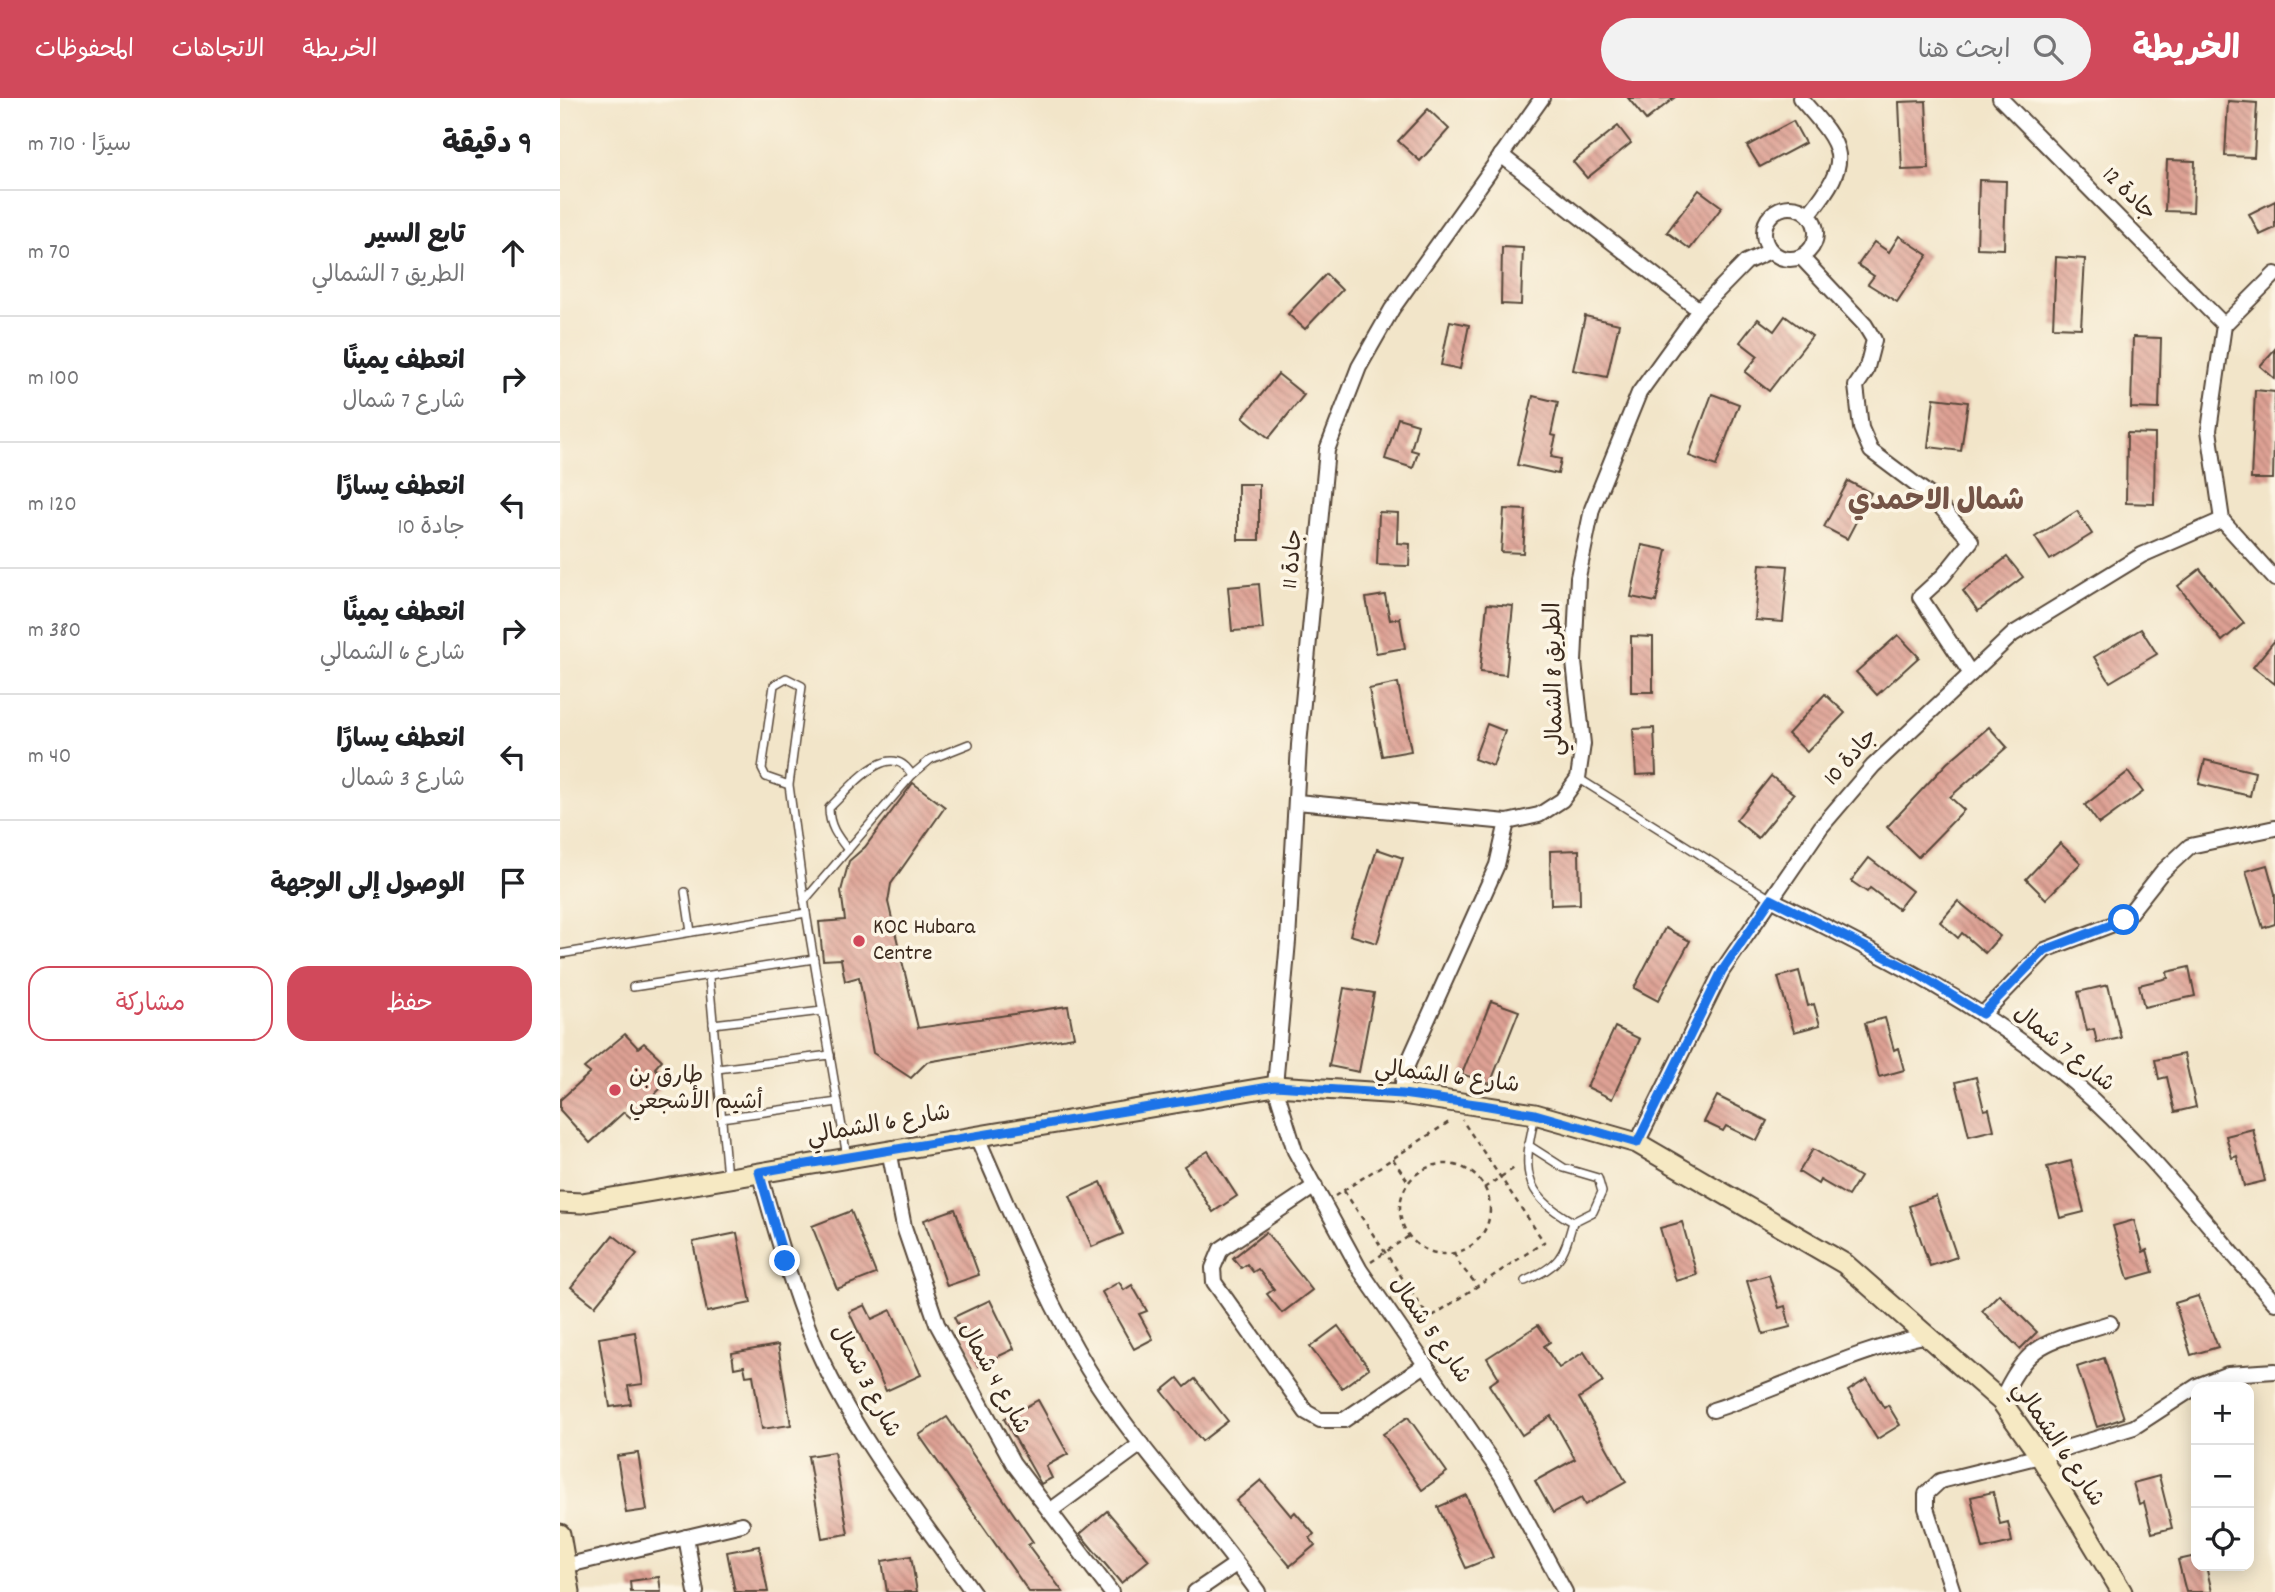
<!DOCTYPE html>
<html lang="ar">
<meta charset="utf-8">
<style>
:root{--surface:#fff;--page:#f2f2f2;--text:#202124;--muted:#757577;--line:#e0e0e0;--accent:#d1495b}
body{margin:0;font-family:Dekko,"Playpen Sans Arabic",sans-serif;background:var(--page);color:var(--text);direction:rtl}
.controls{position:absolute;right:21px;bottom:21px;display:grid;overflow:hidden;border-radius:14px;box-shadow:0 4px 18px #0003}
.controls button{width:63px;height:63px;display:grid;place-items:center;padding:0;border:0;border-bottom:2px solid var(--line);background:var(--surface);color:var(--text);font:35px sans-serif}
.stop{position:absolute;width:21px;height:21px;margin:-16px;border:5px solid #1a73e8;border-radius:50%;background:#fff}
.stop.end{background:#1a73e8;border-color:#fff;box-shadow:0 2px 7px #0008}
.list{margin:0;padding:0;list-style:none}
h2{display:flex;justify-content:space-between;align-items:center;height:91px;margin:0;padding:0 28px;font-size:30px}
h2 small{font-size:23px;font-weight:400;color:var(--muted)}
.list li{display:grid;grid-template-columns:46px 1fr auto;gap:21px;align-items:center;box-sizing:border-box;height:126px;padding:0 28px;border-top:2px solid var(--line)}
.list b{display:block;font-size:26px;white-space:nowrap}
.list p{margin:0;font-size:23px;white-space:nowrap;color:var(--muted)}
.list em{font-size:23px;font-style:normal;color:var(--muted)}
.actions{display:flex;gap:14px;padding:21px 28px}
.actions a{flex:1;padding:16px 0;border:2px solid var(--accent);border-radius:21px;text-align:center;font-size:24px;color:var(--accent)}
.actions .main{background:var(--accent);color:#fff}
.icon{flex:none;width:38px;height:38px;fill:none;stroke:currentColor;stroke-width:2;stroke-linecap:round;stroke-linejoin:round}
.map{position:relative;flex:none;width:1715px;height:1494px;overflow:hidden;direction:ltr}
header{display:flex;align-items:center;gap:42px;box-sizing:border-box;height:98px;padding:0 35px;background:var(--accent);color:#fff}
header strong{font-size:33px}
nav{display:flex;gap:38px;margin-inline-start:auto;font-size:24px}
.search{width:490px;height:63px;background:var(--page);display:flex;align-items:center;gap:18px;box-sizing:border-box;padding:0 24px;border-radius:38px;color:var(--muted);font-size:26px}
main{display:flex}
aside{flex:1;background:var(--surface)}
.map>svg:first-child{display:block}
</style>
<header>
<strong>الخريطة</strong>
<div class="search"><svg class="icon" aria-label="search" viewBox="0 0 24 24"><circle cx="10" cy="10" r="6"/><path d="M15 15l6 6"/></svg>ابحث هنا</div>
<nav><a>الخريطة</a><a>الاتجاهات</a><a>المحفوظات</a></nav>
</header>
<main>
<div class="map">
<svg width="1715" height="1494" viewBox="0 0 1715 1494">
<defs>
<pattern id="building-back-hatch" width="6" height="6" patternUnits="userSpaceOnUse" patternTransform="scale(1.75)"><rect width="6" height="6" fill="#dea194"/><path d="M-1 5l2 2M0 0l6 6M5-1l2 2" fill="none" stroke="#b58378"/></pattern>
</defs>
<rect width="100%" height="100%" fill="#fcf5e5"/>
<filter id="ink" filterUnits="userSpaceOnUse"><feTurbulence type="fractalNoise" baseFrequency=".0143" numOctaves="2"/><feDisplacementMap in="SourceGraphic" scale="14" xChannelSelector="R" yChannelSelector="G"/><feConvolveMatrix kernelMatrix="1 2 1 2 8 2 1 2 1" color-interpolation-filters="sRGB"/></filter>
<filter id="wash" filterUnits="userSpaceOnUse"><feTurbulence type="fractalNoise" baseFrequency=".00686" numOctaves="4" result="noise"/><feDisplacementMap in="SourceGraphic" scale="28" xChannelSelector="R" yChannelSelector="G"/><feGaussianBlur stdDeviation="1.57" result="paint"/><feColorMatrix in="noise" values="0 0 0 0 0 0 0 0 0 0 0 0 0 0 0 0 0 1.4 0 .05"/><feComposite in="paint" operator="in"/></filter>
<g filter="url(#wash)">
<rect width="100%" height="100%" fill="#f2e5c9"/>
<g id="blocks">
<g fill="url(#building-back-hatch)">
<polygon points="1068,0 1114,0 1086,22"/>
<polygon points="1366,3 1369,71 1342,72 1339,4"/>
<polygon points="1668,3 1697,5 1694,59 1665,58"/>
<polygon points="868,11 889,31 860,63 838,43"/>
<polygon points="1233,23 1245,45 1200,69 1187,48"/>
<polygon points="1058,28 1071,45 1027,80 1013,64"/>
<polygon points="1607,62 1635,63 1633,114 1605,113"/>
<polygon points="1419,82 1446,83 1444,151 1417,150"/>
<polygon points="1139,92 1162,109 1130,151 1107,134"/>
<polygon points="1715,103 1715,130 1700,137 1689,116"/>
<polygon points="1339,138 1368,157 1337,204 1308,186 1314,178 1298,167 1314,144 1329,154"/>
<polygon points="942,149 963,150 961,207 941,206"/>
<polygon points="1496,159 1525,161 1521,230 1493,229"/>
<polygon points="766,176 782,192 745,231 728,216"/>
<polygon points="1025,218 1059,226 1047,279 1013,272"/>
<polygon points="1225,218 1252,238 1209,293 1185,274 1198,258 1180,244 1198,221 1214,233"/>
<polygon points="890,223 909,227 900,271 881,267"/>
<polygon points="1573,239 1601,240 1599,311 1571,310"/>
<polygon points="1715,251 1715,281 1700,268"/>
<polygon points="718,276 744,297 709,340 683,319"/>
<polygon points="1695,292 1715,294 1713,381 1691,381"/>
<polygon points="1152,296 1179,306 1156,368 1129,358"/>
<polygon points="973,298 998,304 991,337 996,338 991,359 1001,361 998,376 957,367"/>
<polygon points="1374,300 1408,304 1401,353 1368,349"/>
<polygon points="838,320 858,326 851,352 858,354 853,370 825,361"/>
<polygon points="1567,335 1595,336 1594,406 1566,405"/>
<polygon points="1288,383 1311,395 1287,441 1264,429"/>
<rect x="678" y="386" width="21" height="56"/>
<polygon points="944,411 966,412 963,455 941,454"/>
<polygon points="1517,413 1532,436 1490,462 1475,439"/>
<polygon points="819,414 838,415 837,445 850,446 849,468 817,467"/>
<polygon points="1082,447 1107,452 1096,504 1071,499"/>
<polygon points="1447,459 1463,479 1418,513 1403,493"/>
<polygon points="1200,466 1228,468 1223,524 1195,522"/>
<polygon points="1640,471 1684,525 1662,543 1618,488"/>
<polygon points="699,486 703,531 672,533 668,489"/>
<polygon points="825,497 830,522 840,520 845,550 816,555 806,500"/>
<polygon points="927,506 953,508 946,577 920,574"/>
<polygon points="1581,531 1597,556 1550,584 1534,559"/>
<polygon points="1338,537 1359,559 1317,597 1296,574"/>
<polygon points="1071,538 1093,539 1093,594 1071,594"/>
<polygon points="1715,542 1715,586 1693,569"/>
<polygon points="838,585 851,653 822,658 809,591"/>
<polygon points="1265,596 1285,615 1247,654 1228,636"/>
<polygon points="927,626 945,633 933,668 914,661"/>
<polygon points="1429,629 1447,649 1390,699 1404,712 1358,759 1327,729 1387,665"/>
<polygon points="1094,630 1096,676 1076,677 1073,631"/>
<polygon points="1645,662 1695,674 1690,698 1639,686"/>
<polygon points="1568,674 1583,694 1539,726 1525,707"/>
<polygon points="1211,678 1234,696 1198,740 1176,722"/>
<polygon points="353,685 385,709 331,786 328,804 358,930 508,908 514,939 367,964 351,980 313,955 299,879 285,883 281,861 263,862 259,824 285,822 281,793 289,763 305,749"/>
<polygon points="1500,745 1521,765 1486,801 1466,781"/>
<polygon points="817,751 843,760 817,845 790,837"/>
<polygon points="1019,752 1020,806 991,807 990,753"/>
<polygon points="1309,760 1352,793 1338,811 1310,790 1307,794 1291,783"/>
<polygon points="1707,767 1715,796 1715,826 1703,830 1686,773"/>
<polygon points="1398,803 1440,838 1425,855 1402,835 1398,840 1380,824"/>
<polygon points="1105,830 1130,843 1098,903 1074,890"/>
<polygon points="1629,869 1635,898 1584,909 1579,887 1608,880 1607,874"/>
<polygon points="1239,873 1248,908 1254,906 1260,927 1234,934 1218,879"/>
<polygon points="1548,887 1561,940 1537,945 1534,931 1527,933 1518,894"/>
<polygon points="784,890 814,895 799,974 769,968"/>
<polygon points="931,903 959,913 930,986 902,976"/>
<polygon points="1325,920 1334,952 1338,950 1344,972 1319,979 1305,925"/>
<polygon points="1055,929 1080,941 1052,1001 1027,989"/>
<polygon points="65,936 78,950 84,945 102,962 95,970 108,983 71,1020 64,1014 30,1045 0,1012 0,1002 30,975 24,970"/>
<polygon points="1624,956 1636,1009 1615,1014 1607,979 1599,981 1595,962"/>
<polygon points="1416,979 1424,1012 1429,1011 1434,1032 1409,1038 1396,984"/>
<polygon points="1157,998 1207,1023 1197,1043 1166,1028 1163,1033 1144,1024"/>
<polygon points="1693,1031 1705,1083 1684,1088 1677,1058 1672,1060 1666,1038"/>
<polygon points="1253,1051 1300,1079 1288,1098 1260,1082 1258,1086 1239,1074"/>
<polygon points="648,1053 677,1098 653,1114 624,1068"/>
<polygon points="1511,1063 1524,1114 1500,1120 1487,1069"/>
<polygon points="541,1084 563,1136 532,1149 510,1098"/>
<polygon points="1376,1098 1397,1159 1370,1168 1349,1108"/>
<polygon points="395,1111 419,1177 387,1188 364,1122"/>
<polygon points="291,1113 316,1176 277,1191 252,1128"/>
<polygon points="1574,1122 1583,1154 1587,1152 1593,1174 1568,1181 1553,1128"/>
<polygon points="1122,1124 1137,1177 1116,1183 1100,1130"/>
<polygon points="706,1134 752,1192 722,1215 707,1196 714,1191 698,1171 693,1174 687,1166 681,1170 673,1160"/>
<polygon points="177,1135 191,1205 147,1214 133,1144"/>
<polygon points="53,1137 77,1156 35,1208 11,1189"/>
<polygon points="1209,1177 1219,1210 1225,1208 1230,1229 1203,1236 1187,1183"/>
<polygon points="559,1184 564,1192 572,1187 587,1213 579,1216 593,1241 574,1251 542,1194"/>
<polygon points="1439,1196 1477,1234 1460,1251 1422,1213"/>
<polygon points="1638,1198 1658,1249 1631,1257 1615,1205"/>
<polygon points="430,1202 454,1251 418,1268 394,1219"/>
<polygon points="305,1207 312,1221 331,1212 361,1277 326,1293 289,1214"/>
<polygon points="978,1227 990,1244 984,1248 999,1270 1024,1254 1043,1284 1019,1300 1066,1384 1025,1407 1021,1400 993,1415 975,1383 1015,1361 991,1318 962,1337 929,1287 939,1280 927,1260"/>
<polygon points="778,1228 809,1270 782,1290 750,1249"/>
<polygon points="75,1234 83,1286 68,1288 71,1306 50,1309 39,1240"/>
<polygon points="218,1247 231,1327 202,1331 193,1277 186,1278 184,1268 174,1270 172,1255"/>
<polygon points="1544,1260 1564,1320 1537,1329 1517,1269"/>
<polygon points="618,1280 625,1289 635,1281 668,1323 642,1343 602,1293"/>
<polygon points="1307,1281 1324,1310 1328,1307 1340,1327 1317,1341 1288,1293"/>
<polygon points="478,1302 508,1356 486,1368 492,1380 481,1386 444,1321"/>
<polygon points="387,1319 473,1444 468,1447 503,1494 469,1494 359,1337"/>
<polygon points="848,1319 887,1374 862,1392 823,1336"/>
<polygon points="274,1354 288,1436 262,1440 248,1358"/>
<polygon points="78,1355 87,1412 66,1415 57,1358"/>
<polygon points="1599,1378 1612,1430 1592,1435 1584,1404 1579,1406 1573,1385"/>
<polygon points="701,1382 731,1418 735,1414 754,1436 750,1440 755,1447 730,1468 676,1403"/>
<polygon points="1433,1394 1440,1426 1448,1424 1452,1444 1423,1451 1411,1399"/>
<polygon points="906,1397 933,1459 906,1470 878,1409"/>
<polygon points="547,1413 589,1462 561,1485 520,1436"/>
<polygon points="199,1448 208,1494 175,1494 167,1454"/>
<polygon points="351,1458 357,1494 327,1494 322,1463"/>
<polygon points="1636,1458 1636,1468 1646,1468 1652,1494 1626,1494 1618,1462"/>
<polygon points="99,1479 101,1494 71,1494 70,1483"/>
</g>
</g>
</g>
<g filter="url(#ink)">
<use href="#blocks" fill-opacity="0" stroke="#564638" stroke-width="2"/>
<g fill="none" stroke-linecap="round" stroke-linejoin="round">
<g stroke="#564638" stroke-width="10">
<g id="lane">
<polyline points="1018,680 1211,801"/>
<polyline points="229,687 206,679 202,671 214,587 226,580 242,588 229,687 246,815 287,1059"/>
<path d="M288 752C277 738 269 728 269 710 290 691 329 638 352 677"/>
<polyline points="125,794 131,834"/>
<polyline points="244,803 352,677 371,661 409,646"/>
<polyline points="0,856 246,815"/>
<polyline points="149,879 167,1079"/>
<polyline points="73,889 254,861"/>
<polyline points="153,926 262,913"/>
<polyline points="157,971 270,957"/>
<polyline points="161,1020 278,1004"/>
<path d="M968 1047 1004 1070 1038 1080 1042 1094 1033 1114 1013 1124C960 1095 963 1070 975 1017"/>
<path d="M965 1183C1000 1167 1003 1160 1013 1124"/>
</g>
</g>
<g stroke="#564638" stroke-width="18">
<g id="street">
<polyline points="982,0 832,211 799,269 767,352 739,647 728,843 715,988 735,1053 800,1172 942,1378 1005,1494"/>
<path d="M1240 0C1284 50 1294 60 1249 116"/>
<polyline points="1440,0 1664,227"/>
<polyline points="941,57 1139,212"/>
<circle cx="1230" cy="135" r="26"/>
<polyline points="1241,159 1305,227 1314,242 1306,273 1296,288 1301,330 1311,353 1371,398 1411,443 1383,478 1360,499 1411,576"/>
<polyline points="1715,176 1664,227 1649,332 1662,422 1715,481"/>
<polyline points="737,704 947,724 979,717 1002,702 1018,680 1023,646 1014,564 1018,479 1032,411 1079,295 1139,212 1186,164 1210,153"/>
<path d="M1211 801C1316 854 1424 907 1514 985 1589 1050 1650 1131 1715 1205"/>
<polyline points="1422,917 1485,852 1564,822 1602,774 1630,748 1715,730"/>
<polyline points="842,996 844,974 937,767 947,724"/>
<path d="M416 1037C451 1115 483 1197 528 1271 577 1351 644 1418 698 1494"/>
<polyline points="1077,1045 1162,873 1261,729 1313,668 1453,536 1582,457 1662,422"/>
<polyline points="329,1052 344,1129 377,1226 453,1365 551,1494"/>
<path d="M199 1074C215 1130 231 1187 253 1242 291 1333 356 1414 413 1494"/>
<polyline points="755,1088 661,1151 653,1170 654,1184 746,1314 760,1322 784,1322 865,1267"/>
<path d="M1441 1303C1468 1241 1490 1244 1550 1225"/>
<path d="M1153 1312C1225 1289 1294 1252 1368 1237"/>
<polyline points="490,1413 581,1346"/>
<polyline points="126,1439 136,1494"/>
<polyline points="0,1469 182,1426"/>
<polyline points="635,1494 676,1466"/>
<polyline points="1393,1494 1366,1410 1366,1396 1380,1383 1480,1358 1574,1329 1637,1288 1668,1276 1715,1273"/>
</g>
</g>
<g stroke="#564638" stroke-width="23">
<g id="secondary">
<polyline points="0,1104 22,1105 715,988 842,996 975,1016 1077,1045 1285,1166 1441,1303 1480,1358 1562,1494"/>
<polyline points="0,1436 10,1494"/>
</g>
</g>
<g stroke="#564638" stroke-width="2.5" stroke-dasharray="5 5" stroke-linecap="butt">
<polyline points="833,1061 849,1085"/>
<circle cx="885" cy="1111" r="45"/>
<polyline points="924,1090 956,1069"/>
<polyline points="784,1093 869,1220"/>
<polyline points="775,1098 892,1022"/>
<polyline points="894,1155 899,1166 918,1188"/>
<polyline points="811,1164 849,1138"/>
<polyline points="856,1229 984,1144 902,1022"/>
</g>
<use href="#lane" stroke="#fff" stroke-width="7"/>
<use href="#street" stroke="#fff" stroke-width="14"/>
<use href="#secondary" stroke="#f6e9c3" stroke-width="19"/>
</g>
</g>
<g fill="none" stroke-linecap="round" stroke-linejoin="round" filter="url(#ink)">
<polyline stroke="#1a73e8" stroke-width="9" points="225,1163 199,1074 715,988 842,996 923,1007 975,1016 1077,1045 1162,873 1211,801 1353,873 1422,916 1485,852 1564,822"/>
</g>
<g fill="#d1495b" stroke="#fcf5e5" stroke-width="2.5">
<circle cx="299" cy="843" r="7"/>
<circle cx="55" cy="992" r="7"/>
</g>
<g text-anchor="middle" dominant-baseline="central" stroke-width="7" stroke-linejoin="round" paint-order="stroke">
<g font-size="23" fill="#3b2a1e" stroke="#fcf5e5">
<text transform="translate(1568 97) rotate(45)">جادة 12</text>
<text transform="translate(734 461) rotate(-85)">جادة 11</text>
<text transform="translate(996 581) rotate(-91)">الطريق 8 الشمالي</text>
<text transform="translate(1292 660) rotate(-48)">جادة 10</text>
<text transform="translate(1503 952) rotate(39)">شارع 7 شمال</text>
<text transform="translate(887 980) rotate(7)">شارع 6 الشمالي</text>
<text transform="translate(319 1028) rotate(-10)">شارع 6 الشمالي</text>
<text transform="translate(869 1233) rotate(55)">شارع 5 شمال</text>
<text transform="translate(433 1281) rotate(61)">شارع 4 شمال</text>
<text transform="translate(304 1284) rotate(62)">شارع 3 شمال</text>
<text transform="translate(1497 1347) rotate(56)">شارع 6 الشمالي</text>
</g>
<g font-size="23" fill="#3b2a1e" stroke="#fcf5e5" text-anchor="start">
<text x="313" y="830">KOC Hubara<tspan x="313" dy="26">Centre</tspan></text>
<text x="69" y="979">طارق بن<tspan x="69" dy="26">أشيم الأشجعي</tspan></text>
</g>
<g font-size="30" font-weight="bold" fill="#745447" stroke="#fcf5e5">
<text x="1376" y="405">شمال الاحمدي</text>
</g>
</g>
</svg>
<div class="controls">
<button>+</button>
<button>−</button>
<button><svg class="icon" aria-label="locate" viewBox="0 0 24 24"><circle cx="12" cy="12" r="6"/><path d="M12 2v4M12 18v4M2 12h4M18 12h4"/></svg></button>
</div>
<div class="stop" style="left:1564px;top:822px"></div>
<div class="stop end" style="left:225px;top:1163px"></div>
</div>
<aside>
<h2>9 دقيقة<small>سيرًا · 710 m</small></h2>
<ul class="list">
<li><svg class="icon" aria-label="ahead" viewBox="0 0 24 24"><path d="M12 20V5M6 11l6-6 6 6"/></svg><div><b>تابع السير</b><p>الطريق 7 الشمالي</p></div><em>70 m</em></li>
<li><svg class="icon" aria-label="right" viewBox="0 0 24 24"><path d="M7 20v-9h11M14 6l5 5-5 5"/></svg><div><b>انعطف يمينًا</b><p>شارع 7 شمال</p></div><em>100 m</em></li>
<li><svg class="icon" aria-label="left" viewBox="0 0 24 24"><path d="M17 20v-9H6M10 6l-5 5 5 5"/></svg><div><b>انعطف يسارًا</b><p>جادة 10</p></div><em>120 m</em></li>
<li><svg class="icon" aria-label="right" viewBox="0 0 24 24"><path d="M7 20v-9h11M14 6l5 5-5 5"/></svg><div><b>انعطف يمينًا</b><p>شارع 6 الشمالي</p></div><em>380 m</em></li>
<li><svg class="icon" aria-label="left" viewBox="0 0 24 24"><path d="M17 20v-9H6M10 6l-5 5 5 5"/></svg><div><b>انعطف يسارًا</b><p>شارع 3 شمال</p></div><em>40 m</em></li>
<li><svg class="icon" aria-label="arrive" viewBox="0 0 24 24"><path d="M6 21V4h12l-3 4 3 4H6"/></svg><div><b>الوصول إلى الوجهة</b></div></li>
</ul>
<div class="actions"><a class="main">حفظ</a><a>مشاركة</a></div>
</aside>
</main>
